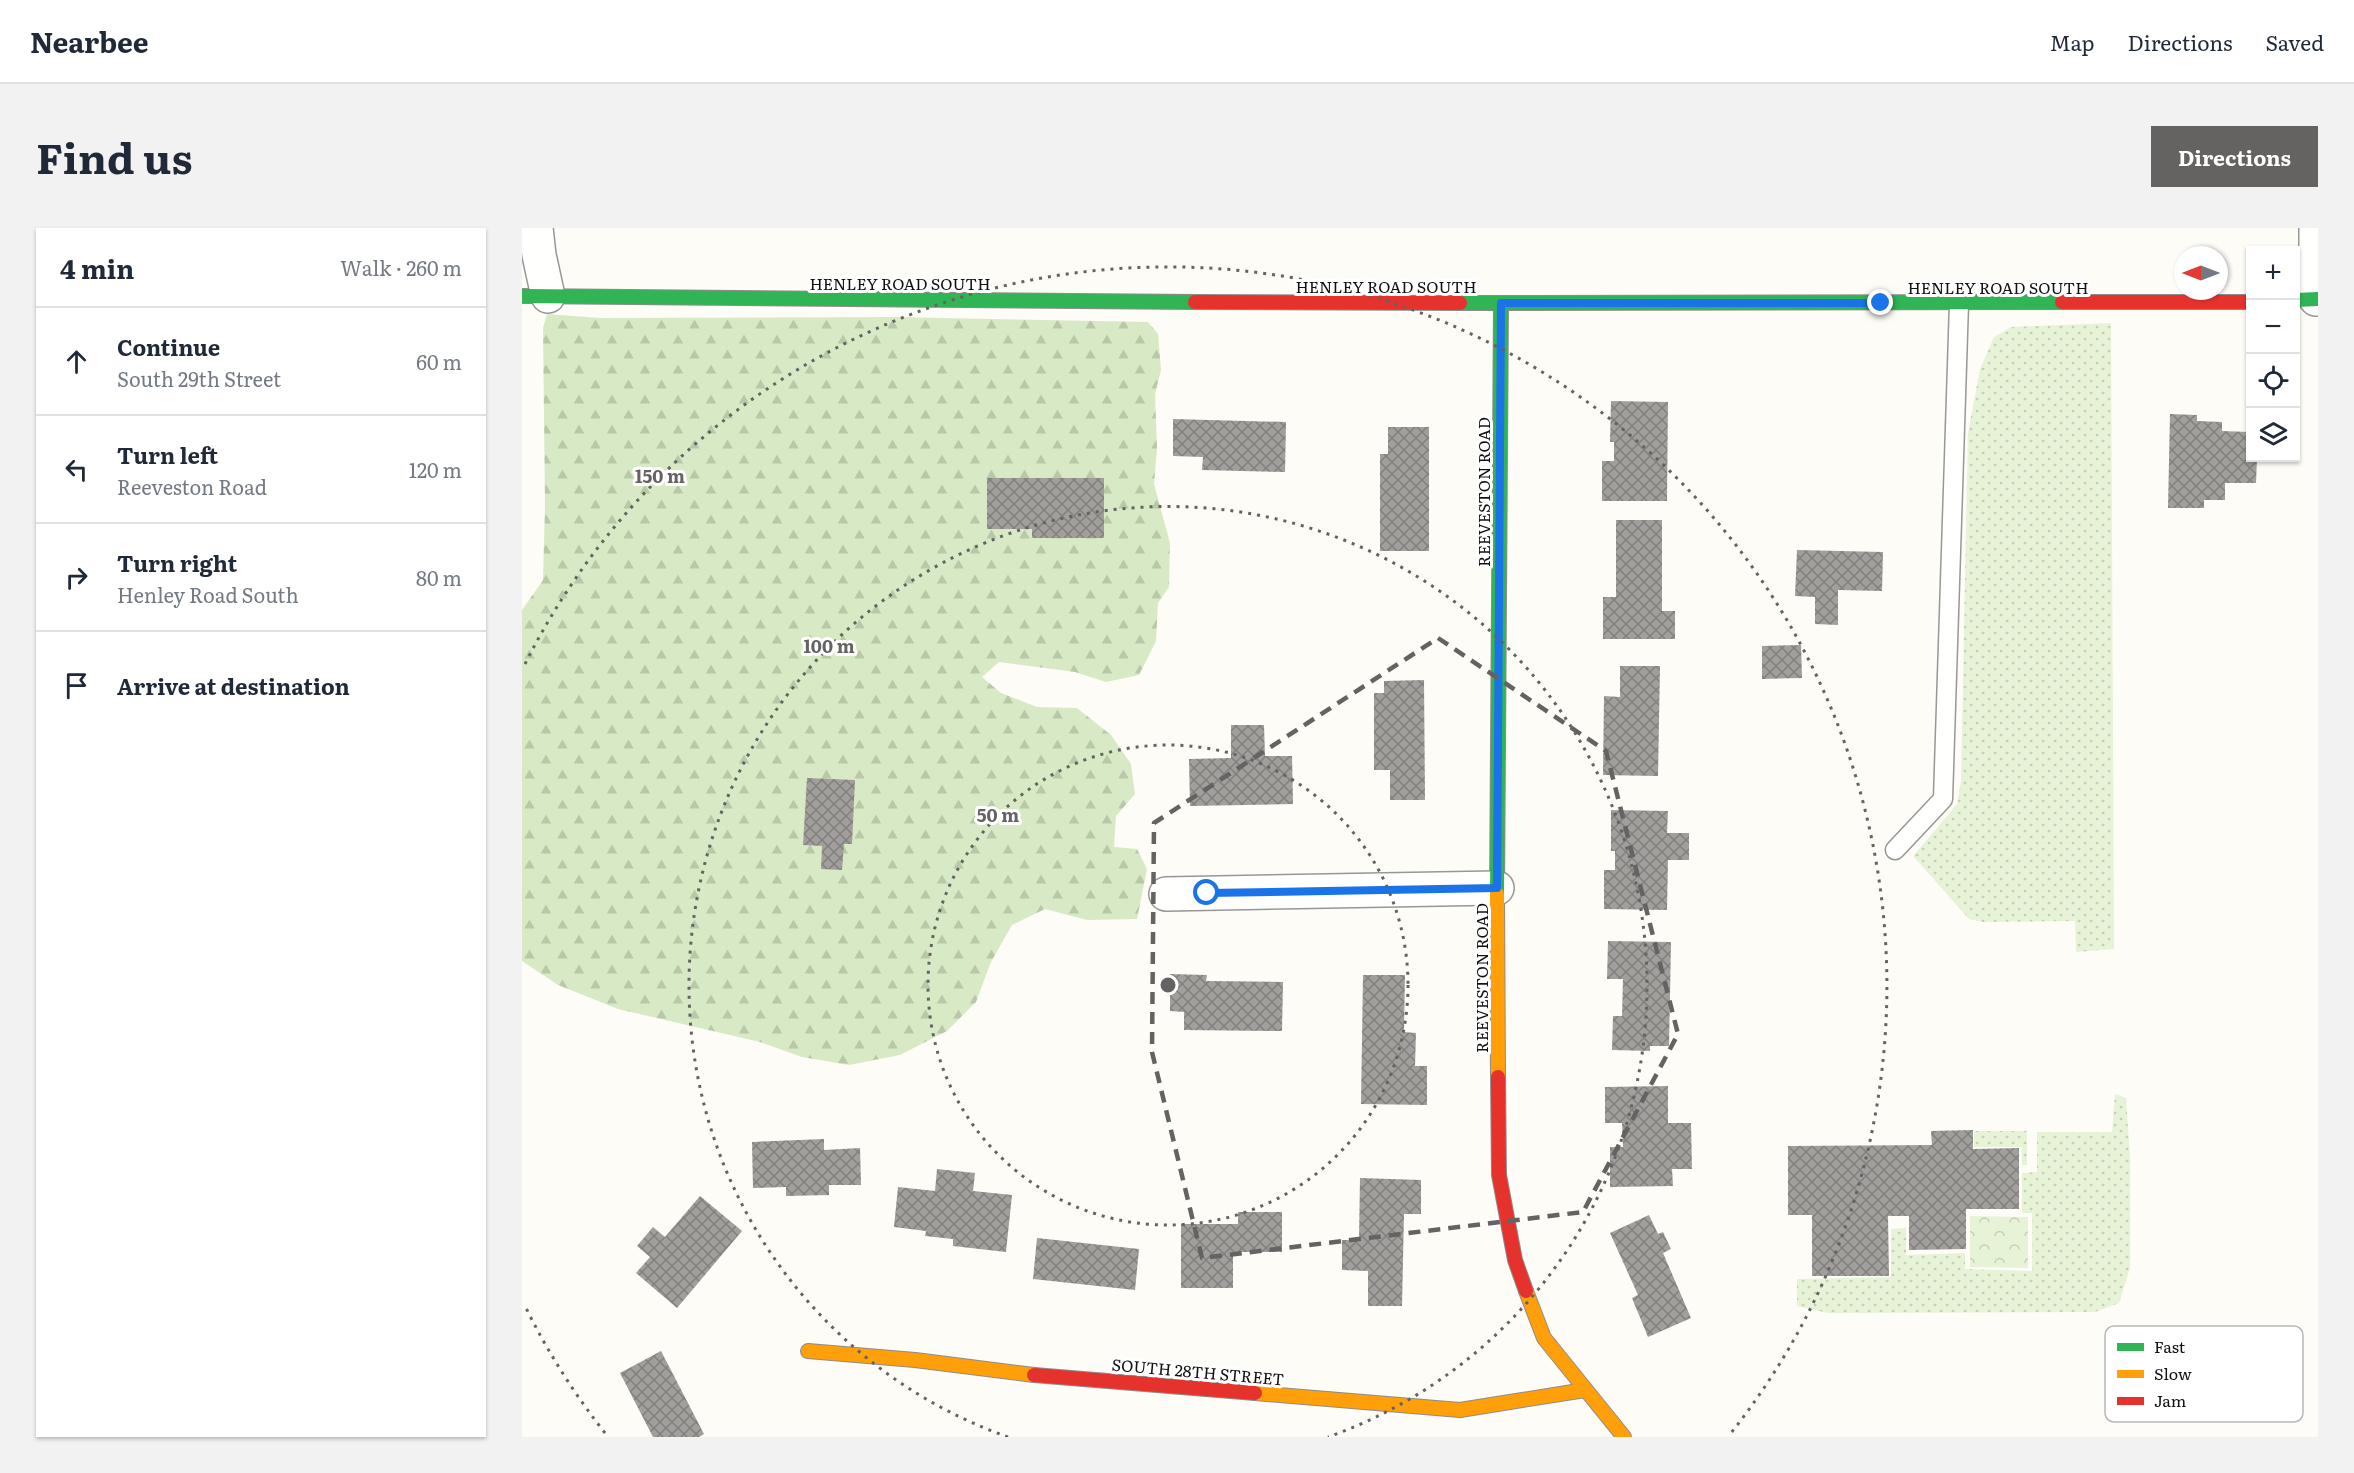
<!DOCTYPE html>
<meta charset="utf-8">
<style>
:root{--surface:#fff;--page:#f2f2f3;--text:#1f2937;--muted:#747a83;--line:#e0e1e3;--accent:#646362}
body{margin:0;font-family:Literata,serif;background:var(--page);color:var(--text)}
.controls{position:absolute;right:18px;top:18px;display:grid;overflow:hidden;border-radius:0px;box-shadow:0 2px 4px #0004}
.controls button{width:54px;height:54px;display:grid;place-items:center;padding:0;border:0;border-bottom:2px solid var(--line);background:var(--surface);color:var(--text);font:30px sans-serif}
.compass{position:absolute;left:1652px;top:18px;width:54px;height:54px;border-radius:50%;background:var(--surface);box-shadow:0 2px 4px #0004;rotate:270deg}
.stop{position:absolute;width:18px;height:18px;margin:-14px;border:4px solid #1a73e8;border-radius:50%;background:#fff}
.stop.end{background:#1a73e8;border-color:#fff;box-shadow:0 2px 6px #0008}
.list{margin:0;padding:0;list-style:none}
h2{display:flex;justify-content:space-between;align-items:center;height:78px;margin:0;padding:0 24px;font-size:26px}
h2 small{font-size:20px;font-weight:400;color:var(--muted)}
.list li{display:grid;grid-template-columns:39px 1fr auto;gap:18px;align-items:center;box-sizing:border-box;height:108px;padding:0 24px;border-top:2px solid var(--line)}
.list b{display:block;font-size:22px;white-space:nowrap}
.list p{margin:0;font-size:20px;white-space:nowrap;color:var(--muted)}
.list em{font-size:20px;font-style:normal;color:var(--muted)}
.icon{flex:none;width:33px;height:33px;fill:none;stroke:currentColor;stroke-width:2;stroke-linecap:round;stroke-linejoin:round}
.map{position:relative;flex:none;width:1796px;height:1209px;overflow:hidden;border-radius:0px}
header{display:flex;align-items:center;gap:36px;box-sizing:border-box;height:84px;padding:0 30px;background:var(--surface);border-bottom:2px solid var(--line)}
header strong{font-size:28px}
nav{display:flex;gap:33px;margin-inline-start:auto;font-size:21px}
.intro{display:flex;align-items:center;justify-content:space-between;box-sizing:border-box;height:144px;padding:0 36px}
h1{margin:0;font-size:42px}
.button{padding:15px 27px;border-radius:0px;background:var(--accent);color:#fff;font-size:21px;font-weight:700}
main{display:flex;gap:36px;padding:0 36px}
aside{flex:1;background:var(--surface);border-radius:0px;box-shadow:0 2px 4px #0004}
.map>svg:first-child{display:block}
</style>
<header>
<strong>Nearbee</strong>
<nav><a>Map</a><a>Directions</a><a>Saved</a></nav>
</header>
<div class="intro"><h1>Find us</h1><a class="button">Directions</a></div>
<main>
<aside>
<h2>4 min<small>Walk · 260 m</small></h2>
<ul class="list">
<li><svg class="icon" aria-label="ahead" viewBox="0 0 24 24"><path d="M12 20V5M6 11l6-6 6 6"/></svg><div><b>Continue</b><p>South 29th Street</p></div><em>60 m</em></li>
<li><svg class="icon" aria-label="left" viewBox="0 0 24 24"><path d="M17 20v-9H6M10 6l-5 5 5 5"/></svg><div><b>Turn left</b><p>Reeveston Road</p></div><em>120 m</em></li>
<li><svg class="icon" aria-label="right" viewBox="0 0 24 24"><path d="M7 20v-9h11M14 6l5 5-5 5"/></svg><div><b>Turn right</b><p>Henley Road South</p></div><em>80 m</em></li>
<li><svg class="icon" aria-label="arrive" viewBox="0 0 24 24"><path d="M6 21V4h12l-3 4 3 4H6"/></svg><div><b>Arrive at destination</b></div></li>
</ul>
</aside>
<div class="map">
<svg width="1796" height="1209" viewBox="0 0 1796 1209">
<defs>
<pattern id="grass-dots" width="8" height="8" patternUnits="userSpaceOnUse" patternTransform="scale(1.5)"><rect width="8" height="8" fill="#e7f3d7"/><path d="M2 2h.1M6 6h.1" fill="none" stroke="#c5cfb8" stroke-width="1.8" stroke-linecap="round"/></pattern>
<pattern id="forest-firs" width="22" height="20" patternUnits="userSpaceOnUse" patternTransform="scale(1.5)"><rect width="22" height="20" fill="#d8eac5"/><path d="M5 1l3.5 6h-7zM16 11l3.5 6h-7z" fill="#b8c8a8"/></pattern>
<pattern id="park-crowns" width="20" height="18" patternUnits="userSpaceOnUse" patternTransform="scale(1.5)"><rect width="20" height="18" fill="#e7f3d7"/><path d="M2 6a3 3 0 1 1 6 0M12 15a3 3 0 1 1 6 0" fill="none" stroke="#c5cfb8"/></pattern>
<pattern id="building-cross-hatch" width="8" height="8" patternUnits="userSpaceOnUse" patternTransform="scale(1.5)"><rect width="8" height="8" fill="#a19f9c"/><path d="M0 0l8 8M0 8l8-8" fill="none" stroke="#82807e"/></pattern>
</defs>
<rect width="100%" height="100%" fill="#fdfcf7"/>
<g fill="url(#grass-dots)">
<polygon points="1589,95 1592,721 1554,724 1553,693 1460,694 1447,691 1391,628 1435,576 1439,554 1446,205 1458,141 1472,109 1489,99"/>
<polygon points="1593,866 1604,870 1608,930 1608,1040 1597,1075 1573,1084 1306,1085 1275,1078 1275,1051 1369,1049 1369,1001 1384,1000 1384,1027 1443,1025 1443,1041 1510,1043 1510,985 1500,985 1500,945 1515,944 1515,904 1590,904"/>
<polygon points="1452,903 1505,903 1505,937 1500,937 1500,919 1452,919"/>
</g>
<polygon fill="url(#forest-firs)" points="25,86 78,90 369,89 626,94 636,106 639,142 633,166 635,221 632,256 648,315 647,359 636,375 634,413 617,447 584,454 553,444 477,434 460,449 479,465 515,479 555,480 589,507 609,536 613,566 594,588 592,619 615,621 625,641 615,691 565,692 523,681 490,697 469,734 454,774 425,803 378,827 327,837 280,829 238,814 96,781 36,757 0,733 0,382 21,352 23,278 21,100"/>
<polygon fill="url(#park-crowns)" points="1448,988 1506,989 1506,1040 1448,1039"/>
<g fill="url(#building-cross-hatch)">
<polygon points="1089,173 1146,174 1145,273 1080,273 1080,233 1092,233 1092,214 1088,214"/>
<polygon points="1648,186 1675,187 1675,193 1700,194 1700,203 1728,204 1728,230 1735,230 1734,255 1703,255 1703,272 1682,272 1682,280 1646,280"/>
<polygon points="651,191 764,194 763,244 680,242 681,229 651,228"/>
<polygon points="866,199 907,199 907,323 858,323 858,226 866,226"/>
<polygon points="465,250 582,250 582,310 510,310 510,301 465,301"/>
<polygon points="1094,292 1140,292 1140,383 1153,383 1153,411 1081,411 1081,369 1094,369"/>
<polygon points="1275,322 1361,324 1360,363 1316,362 1316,397 1293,396 1293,369 1273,368"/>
<polygon points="1279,417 1280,450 1240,451 1240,418"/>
<polygon points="1098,438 1138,438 1136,548 1081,547 1082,468 1098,469"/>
<polygon points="902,452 903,572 868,572 868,542 852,542 852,465 862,465 862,453"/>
<polygon points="709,497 742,497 743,528 770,528 771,576 668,578 667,531 709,530"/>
<polygon points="285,550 333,552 330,616 322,616 320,642 299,641 300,618 281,617"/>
<polygon points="1089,582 1146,583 1145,605 1167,605 1167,632 1146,632 1145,682 1082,681 1082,642 1093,642 1093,623 1089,623"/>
<polygon points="1086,713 1149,714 1147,818 1128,818 1128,823 1090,822 1091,788 1100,788 1101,751 1085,751"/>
<polygon points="648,746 685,747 684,753 761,754 760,803 662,802 662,784 648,783"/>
<polygon points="841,747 883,747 882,804 894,805 893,838 905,838 905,877 839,876"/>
<polygon points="1146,858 1146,895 1169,895 1170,941 1150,941 1151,958 1088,959 1088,919 1101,919 1100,895 1083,895 1083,859"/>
<polygon points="1451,902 1451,921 1497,920 1497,981 1444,981 1444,1021 1387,1022 1387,988 1366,988 1367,1048 1290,1048 1290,987 1266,987 1266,918 1410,917 1409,903"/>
<polygon points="302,911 302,922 338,920 339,957 307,957 307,967 264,968 264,959 231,960 230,914"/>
<polygon points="415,941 453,945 451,963 490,967 484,1024 431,1018 431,1011 403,1008 404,1003 372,999 376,959 413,963"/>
<polygon points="838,950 899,952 899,986 882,986 880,1078 846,1078 846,1043 820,1042 820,1012 837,1012"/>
<polygon points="178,968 220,1003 155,1080 114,1045 128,1029 115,1018 131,999 143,1009"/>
<polygon points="716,984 760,984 760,1024 711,1024 711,1060 659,1060 659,996 716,996"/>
<polygon points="1127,987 1136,1006 1141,1004 1149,1021 1141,1025 1169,1090 1126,1109 1110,1070 1116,1067 1088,1005"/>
<polygon points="515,1010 617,1021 613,1062 511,1051"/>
<polygon points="139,1123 182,1206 177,1209 131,1209 98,1145"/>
</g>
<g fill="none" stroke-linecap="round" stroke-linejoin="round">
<g stroke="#979795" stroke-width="21">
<polyline id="lane" points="1373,622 1421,571 1437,75"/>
</g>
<g stroke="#979795" stroke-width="36">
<g id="street">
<polyline points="14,0 17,27 26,68"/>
<polyline points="1794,71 1794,0"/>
<polyline points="644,666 975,660"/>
</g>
</g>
<g stroke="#8e8d8b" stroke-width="16">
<g id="fast">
<polyline points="0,68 673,74"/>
<polyline points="1774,72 1796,71"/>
<polyline points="938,75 1540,74"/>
<polyline points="975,666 979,75"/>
</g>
</g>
<g stroke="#8e8d8b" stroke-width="16">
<g id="slow">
<polyline points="975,666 976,849"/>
<polyline points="1004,1063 1022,1110 1102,1209"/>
<polyline points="286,1123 393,1132 512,1147"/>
<polyline points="733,1165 938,1182 1063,1162"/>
</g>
</g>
<g stroke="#8e8d8b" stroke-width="16">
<g id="jam">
<polyline points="673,74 938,75"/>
<polyline points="1540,74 1728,74"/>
<polyline points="976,849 977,947 993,1032 1004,1063"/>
<polyline points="512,1147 733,1165"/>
</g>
</g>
<use href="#lane" stroke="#fffffe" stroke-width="18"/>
<use href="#street" stroke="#fffffe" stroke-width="33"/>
<use href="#fast" stroke="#30b455" stroke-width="14"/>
<use href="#slow" stroke="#ff9f0a" stroke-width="14"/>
<use href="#jam" stroke="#e5322d" stroke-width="14"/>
</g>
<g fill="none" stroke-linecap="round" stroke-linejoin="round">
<polyline stroke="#1a73e8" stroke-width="8" points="685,665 975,660 979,75 1359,75"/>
</g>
<path fill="none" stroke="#646362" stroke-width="4.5" stroke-dasharray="12 8" stroke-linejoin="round" d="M916 410 1084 523 1156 806 1061 984 680 1030 630 824 632 595Z"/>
<g fill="none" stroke="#646362" stroke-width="3" stroke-dasharray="3 6">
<circle cx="646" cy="757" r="240"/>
<path d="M486 1209A479 479 0 1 1 806 1209"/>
<path d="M83 1205A719 719 0 0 1 3 1078M3 436A719 719 0 1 1 1209 1205"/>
</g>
<g text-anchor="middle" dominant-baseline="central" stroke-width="6" stroke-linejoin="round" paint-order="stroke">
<g font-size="16" fill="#111" stroke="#fff">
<text x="378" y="55">HENLEY ROAD SOUTH</text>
<text x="864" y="58">HENLEY ROAD SOUTH</text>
<text x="1476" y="59">HENLEY ROAD SOUTH</text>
<text transform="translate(961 264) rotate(-90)">REEVESTON ROAD</text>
<text transform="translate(959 750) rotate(-90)">REEVESTON ROAD</text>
<text transform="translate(676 1143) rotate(5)">SOUTH 28TH STREET</text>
</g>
</g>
<rect x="1583" y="1098" width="198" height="96" rx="9" fill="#fff" stroke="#b8b8b8" stroke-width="1.5"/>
<rect x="1595" y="1115" width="27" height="8" fill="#30b455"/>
<rect x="1595" y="1142" width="27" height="8" fill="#ff9f0a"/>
<rect x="1595" y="1169" width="27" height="8" fill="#e5322d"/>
<g font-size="16" fill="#111">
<text x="1632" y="1125">Fast</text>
<text x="1632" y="1152">Slow</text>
<text x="1632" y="1179">Jam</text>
</g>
<circle cx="646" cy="757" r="9" fill="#646362" stroke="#fff" stroke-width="3"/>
<g font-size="18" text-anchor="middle" font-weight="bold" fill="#646362" stroke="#fff" stroke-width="6" stroke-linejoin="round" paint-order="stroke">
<text x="138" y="255">150 m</text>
<text x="307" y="425">100 m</text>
<text x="476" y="594">50 m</text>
</g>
</svg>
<div class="controls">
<button>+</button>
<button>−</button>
<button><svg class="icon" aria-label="locate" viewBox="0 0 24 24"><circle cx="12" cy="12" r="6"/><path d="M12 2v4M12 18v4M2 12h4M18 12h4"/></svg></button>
<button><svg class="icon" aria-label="layers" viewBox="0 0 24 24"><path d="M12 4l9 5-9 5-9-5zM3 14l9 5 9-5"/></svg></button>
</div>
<svg class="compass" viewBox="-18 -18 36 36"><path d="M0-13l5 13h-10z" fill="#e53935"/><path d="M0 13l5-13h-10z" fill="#747a83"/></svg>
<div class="stop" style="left:685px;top:665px"></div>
<div class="stop end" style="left:1359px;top:75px"></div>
</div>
</main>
